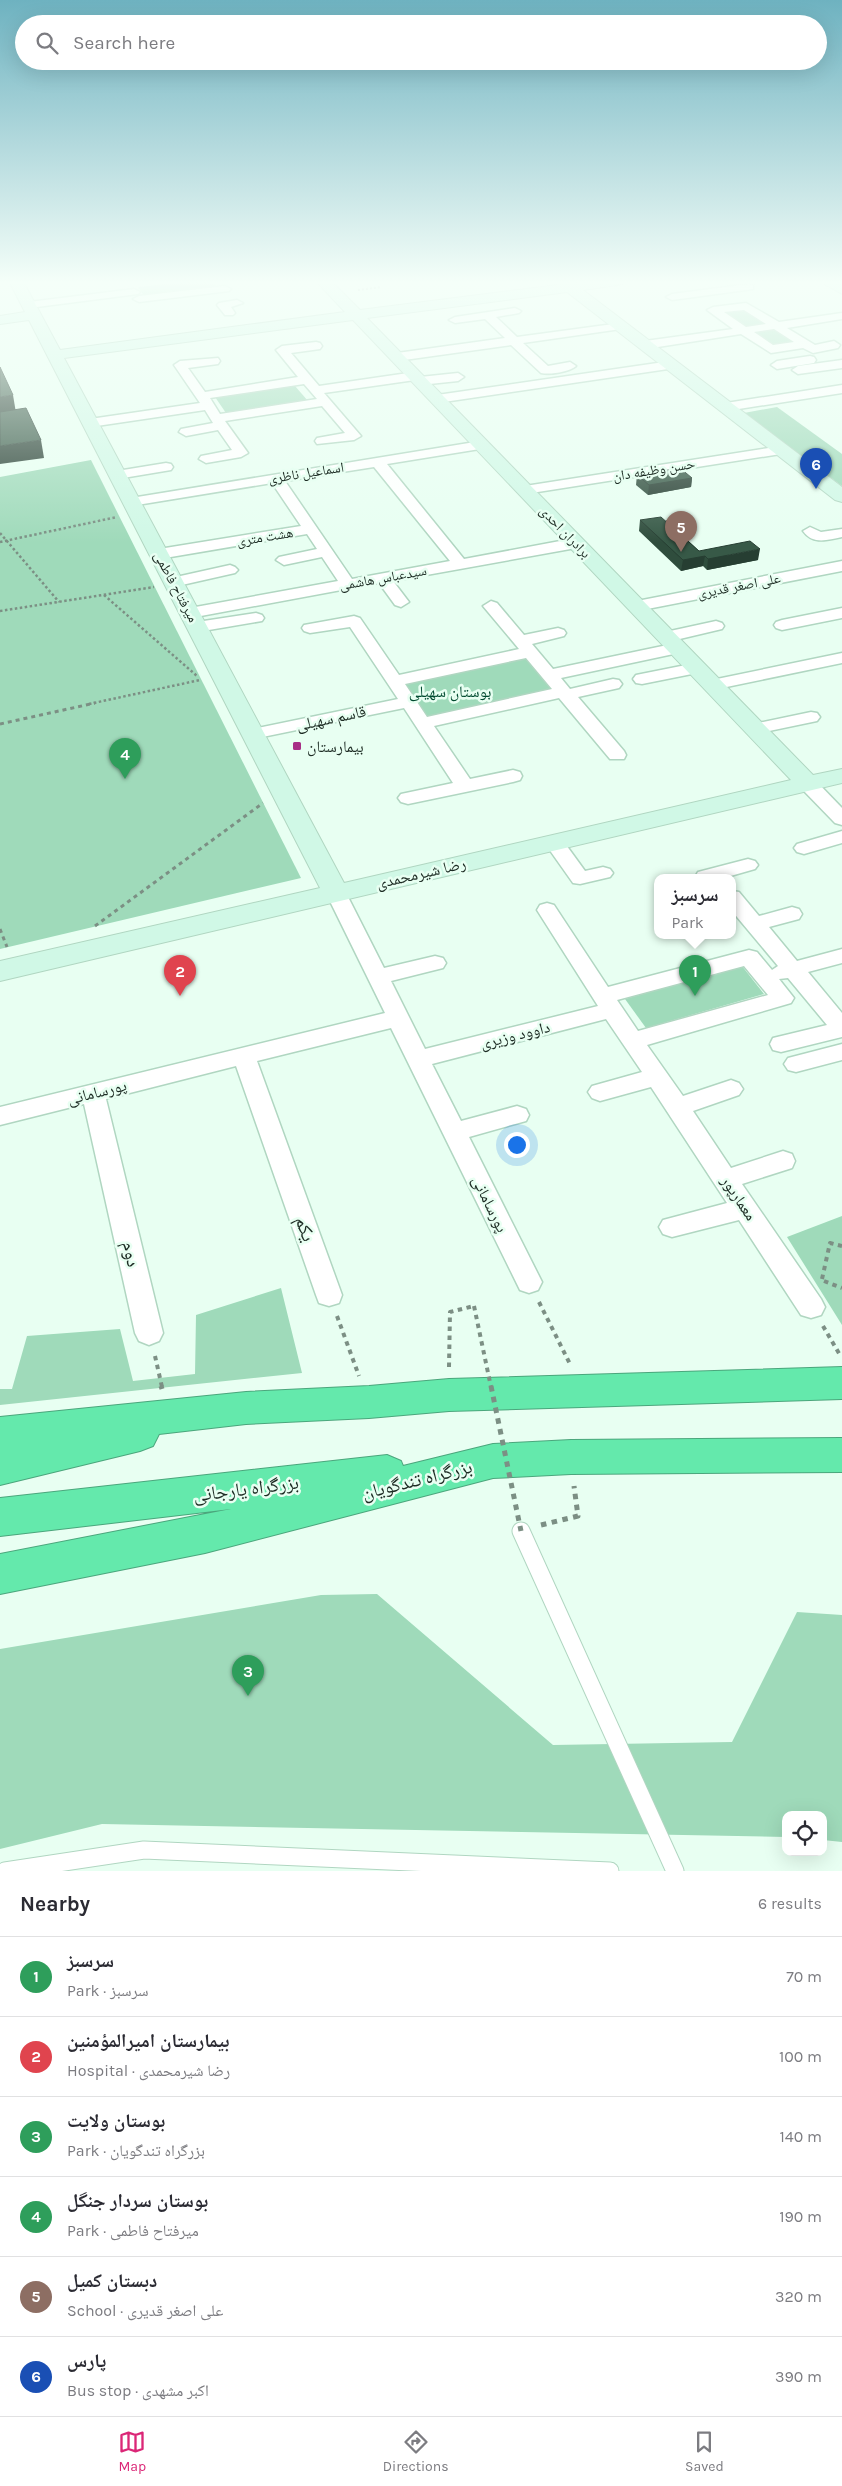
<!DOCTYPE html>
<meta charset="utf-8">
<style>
:root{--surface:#fff;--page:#f2f2f3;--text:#2b2b33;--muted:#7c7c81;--line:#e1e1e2;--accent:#db2777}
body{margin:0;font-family:Karla,"Noto Naskh Arabic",sans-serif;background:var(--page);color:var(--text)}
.controls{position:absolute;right:15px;bottom:15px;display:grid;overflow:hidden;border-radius:10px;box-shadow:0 5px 20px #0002}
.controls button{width:45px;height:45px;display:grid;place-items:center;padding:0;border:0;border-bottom:1px solid var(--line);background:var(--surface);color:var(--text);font:25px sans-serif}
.you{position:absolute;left:516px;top:1144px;width:18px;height:18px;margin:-12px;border:4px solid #fff;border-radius:50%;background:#1a73e8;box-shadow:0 0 0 8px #1a73e833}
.badge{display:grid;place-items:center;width:32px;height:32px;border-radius:50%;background:var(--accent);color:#fff;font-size:16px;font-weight:700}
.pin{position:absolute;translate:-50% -41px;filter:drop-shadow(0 1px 2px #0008)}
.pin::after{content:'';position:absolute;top:26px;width:18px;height:15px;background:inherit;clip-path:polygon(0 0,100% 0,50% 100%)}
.popup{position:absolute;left:654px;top:874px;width:82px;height:65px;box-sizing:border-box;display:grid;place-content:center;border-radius:10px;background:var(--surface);filter:drop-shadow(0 1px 4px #0005);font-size:16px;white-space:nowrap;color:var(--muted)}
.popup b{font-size:19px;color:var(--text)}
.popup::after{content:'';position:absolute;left:50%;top:100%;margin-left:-10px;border:10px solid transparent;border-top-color:var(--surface)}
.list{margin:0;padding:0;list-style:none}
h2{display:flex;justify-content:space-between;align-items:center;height:65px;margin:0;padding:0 20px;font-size:21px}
h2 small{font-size:16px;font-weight:400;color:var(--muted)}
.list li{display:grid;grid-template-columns:32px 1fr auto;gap:15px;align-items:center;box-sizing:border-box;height:80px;padding:0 20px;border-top:1px solid var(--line)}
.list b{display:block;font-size:19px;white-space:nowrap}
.list p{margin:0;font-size:16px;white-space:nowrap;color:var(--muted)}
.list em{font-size:16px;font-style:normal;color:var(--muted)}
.icon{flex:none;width:28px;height:28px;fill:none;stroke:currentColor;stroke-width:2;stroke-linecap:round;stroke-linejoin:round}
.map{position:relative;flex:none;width:842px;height:1871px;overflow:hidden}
.search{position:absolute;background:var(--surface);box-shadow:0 5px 20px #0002;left:15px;right:15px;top:15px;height:55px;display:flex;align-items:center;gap:12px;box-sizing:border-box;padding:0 18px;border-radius:28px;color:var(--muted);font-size:19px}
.sheet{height:545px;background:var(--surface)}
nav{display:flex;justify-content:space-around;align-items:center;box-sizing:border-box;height:70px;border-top:1px solid var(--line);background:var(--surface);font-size:14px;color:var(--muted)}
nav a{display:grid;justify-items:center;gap:2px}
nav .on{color:var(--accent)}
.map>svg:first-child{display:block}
</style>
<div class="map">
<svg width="842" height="1871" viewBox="0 0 842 1871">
<rect width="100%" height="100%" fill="#e8fff2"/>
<g fill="#9fdaba">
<polygon points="193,281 211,281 217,288 145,297 138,287"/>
<polygon points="745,308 799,343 773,347 720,311"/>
<polygon points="295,386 308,401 226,413 215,397"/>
<polygon points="777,407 842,454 842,486 744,413"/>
<polygon points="91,460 301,878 0,949 0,477"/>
<polygon points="532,653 563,691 428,718 402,679"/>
<polygon points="742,966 764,994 646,1028 625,999"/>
<polygon points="842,1216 842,1325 787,1237"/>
<polygon points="281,1288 302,1373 0,1405 0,1389 12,1389 27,1336 120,1329 133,1381 195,1374 196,1315"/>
<polygon points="377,1594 553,1745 732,1742 797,1612 842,1615 842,1842 823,1840 823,1815 786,1815 786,1837 102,1824 0,1849 0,1649 321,1595"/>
</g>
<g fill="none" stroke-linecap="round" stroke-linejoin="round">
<g stroke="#b0d6c1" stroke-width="19">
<g id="lane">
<polyline points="521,1531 675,1871"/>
<polyline points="5,1871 144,1850 610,1871"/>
</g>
</g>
<g stroke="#b0d6c1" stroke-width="3">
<g id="street">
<polygon points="749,284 753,285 753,289 672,300 666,297 672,294"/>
<polygon points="225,286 231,289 229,291 139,302 133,299 139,296"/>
<polygon points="134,289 140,292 138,294 29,308 23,305 29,302"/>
<polygon points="237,300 243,303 231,307 235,313 233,315 225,315 217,305 219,303"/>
<path d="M746 303 779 322 842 313V319L787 328 815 345 834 341 840 345 838 348 813 353 803 348 771 353 741 334 645 349 639 345 645 341 733 329 707 310 713 307ZM744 310 766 324 746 327 724 312ZM774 329 794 342 773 345 754 332Z"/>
<path d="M515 308 521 311 519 313 496 317 517 337 621 323 627 326 621 329 523 343 548 366 570 362 576 366C569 372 550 375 541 373L511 345 397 361 391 357 397 353 505 338 485 319 455 323 449 320 455 317Z"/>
<path d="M316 342 320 343 322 346 320 349 291 353 319 386 415 372 419 373 420 377 458 373 464 377 458 381 420 385 416 384 415 380 324 393 361 436 354 440 317 444 315 441 317 438 345 433 322 406 225 421 248 453 241 457 206 463 199 459 201 456 232 450 218 430 186 436 179 432 181 429 213 423 205 410 90 427 83 423 90 419 200 403 174 365 180 361 218 358 220 361 218 364 188 368 205 392 298 377 276 350 282 346ZM304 384 317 399 220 414 210 398Z"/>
<polygon points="810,356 814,357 816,360 814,363 777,369 771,365 777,361"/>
<polygon points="842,360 842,368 798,374 792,370 798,366"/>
<polygon points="671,361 677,365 675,368 437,403 431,399 437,395"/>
<polygon points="842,385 842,393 726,411 720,407 726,403"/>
<path d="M481 441 488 445 486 448 387 464 464 559 576 538 584 543 576 548 393 581 409 602 401 607 395 605 379 583 190 618 184 616 182 613 190 608 338 581 322 557 284 565 276 560 279 557 317 549 307 534 159 559 151 554 159 549 301 526 272 483 131 506 124 502 131 498ZM374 467 450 561 352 579 285 481Z"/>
<polygon points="782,446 787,447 789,450 787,453 525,494 518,490 525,486"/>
<polygon points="166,463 171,464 173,467 171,470 117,479 110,475 117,471"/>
<path d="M810 527 821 532 842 529V537C827 540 813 545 803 531Z"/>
<polygon points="842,561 842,571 637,611 629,606 637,601"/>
<polygon points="230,565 235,567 238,570 235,573 173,587 165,582 167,579"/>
<path d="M491 601 497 603 524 635 558 628 564 630 566 633 564 636 532 644 553 669 677 643 683 644 685 648 683 652 561 678 570 689 613 679 619 680 622 684 619 688 578 697 624 751 626 755 624 759H610L559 698 434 726 470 779 513 770 520 772 522 776 520 780 513 782 408 804 401 802 398 798 401 794 453 783 404 708 253 739 247 738 244 734 247 730 253 729 398 699 350 627 310 633 304 631 302 628 304 625 354 616 360 618 399 675 519 649 483 606ZM526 658 552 689 427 717 405 684Z"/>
<polygon points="842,608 842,618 782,630 776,628 774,625 776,622 782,620"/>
<polygon points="256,613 262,615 264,618 262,621 197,632 191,630 189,627 191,624 197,622"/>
<polygon points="716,621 722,623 724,626 722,629 667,642 661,641 659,637 661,633"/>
<polygon points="842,653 842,663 712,690 706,689 703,685 706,681 712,680"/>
<polygon points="696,663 702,664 705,668 702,672 642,684 636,683 633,679 636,675"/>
<polygon points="811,712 817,713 820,717 817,721 755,734 749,733 746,729 749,725"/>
<polygon points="808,778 815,780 842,808 842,825 835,823 801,788 799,784 801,780"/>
<polygon points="842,831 842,843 804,854 797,852 794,848 797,844"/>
<polygon points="554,836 561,838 585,871 603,867 610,869 613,873 610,877 580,884 573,883 544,842 547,838"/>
<polygon points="748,859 755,861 758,865 755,869 727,877 695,877 698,872"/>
<path d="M336 886 343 888 346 893 384 968 435 956 443 958 446 963 443 968 391 981 425 1049 598 1006 537 910 540 905 547 903 554 905 608 987 749 950 757 952 772 970 778 966 732 911V891L739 892 759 916 792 907 799 909 802 914 799 919 769 927 797 961 842 949V963L808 972 842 1013V1037L781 1052 773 1050 770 1044 773 1038 827 1025 788 978 779 979 794 998 791 1003 647 1045 683 1096 731 1080 739 1083 743 1089 739 1095 693 1111 731 1168 783 1151 792 1154 795 1161 792 1168 742 1184 821 1299 825 1307 821 1315 811 1318 801 1315 739 1220 672 1237 663 1234 659 1227 663 1220 727 1203 651 1087 600 1101 592 1098 588 1092 592 1086 642 1072 606 1019 432 1064 461 1121 517 1106 526 1109 529 1115 526 1121 469 1137 542 1282 538 1290 529 1293 520 1290 391 1028 257 1061 342 1295 339 1303 329 1306 319 1303 316 1295 236 1066 106 1099 163 1333 159 1341 149 1345 139 1341 135 1333 84 1104 0 1125V1107L385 1013 326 893 329 888ZM744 966 768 995 638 1031 617 1000Z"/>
<polygon points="842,1044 842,1060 796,1072 788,1070 784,1064 788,1058"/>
</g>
</g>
<g stroke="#b0d6c1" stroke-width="2">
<g id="secondary">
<path d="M9 281H23L60 350 345 312 316 281H331L360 310 558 285 555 281 573 283 624 281 622 284 617 285 583 290 842 487V502L835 500 567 292 367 318 813 775 842 769V783L0 981V961L320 888 29 320 0 324V316L25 312ZM353 320 791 780 344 883 64 358Z"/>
<polygon points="819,281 836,281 842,284 842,294"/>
</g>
</g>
<g stroke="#4ba67c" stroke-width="2">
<g id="highway">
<polygon points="842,1367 842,1399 449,1411 369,1418 246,1424 159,1434 153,1446 140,1451 0,1485 0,1417 246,1392 369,1386 449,1379"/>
<polygon points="842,1438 842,1472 571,1474 493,1478 205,1553 0,1594 0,1554 231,1509 0,1536 0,1498 387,1455 401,1461 403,1466 493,1444 571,1440"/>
</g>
</g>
<polyline stroke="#7c8f84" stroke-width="2" stroke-dasharray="2 2" stroke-linecap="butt" points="358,290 381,287"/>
<g stroke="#7c8f84" stroke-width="2.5" stroke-dasharray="2.5 2.5" stroke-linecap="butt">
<polyline points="0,533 59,602"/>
<polyline points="0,542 117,517"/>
<polyline points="104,595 197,676"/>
<polyline points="0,611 154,587"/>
<polyline points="89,704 200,680"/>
</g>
<g stroke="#7c8f84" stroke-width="3" stroke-dasharray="4 4" stroke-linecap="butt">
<polyline points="0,724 95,703"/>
<polyline points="95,926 263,803"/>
<polyline points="0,929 7,947"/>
</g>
<g stroke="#7c8f84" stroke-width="4" stroke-dasharray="4.5 4.5" stroke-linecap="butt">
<polyline points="822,1279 830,1243 842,1246"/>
<polyline points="824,1281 842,1288"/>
<polyline points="539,1302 570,1364"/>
<polyline points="337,1316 359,1376"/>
<polyline points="823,1326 840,1355"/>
<polyline points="155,1356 162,1387"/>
<polyline points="449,1367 450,1312 474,1306"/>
</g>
<g stroke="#7c8f84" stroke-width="5" stroke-dasharray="5.5 5.5" stroke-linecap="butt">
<polyline points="161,1386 162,1389"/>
<polyline points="541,1525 578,1516 574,1486"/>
</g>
<use href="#lane" stroke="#fff" stroke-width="17"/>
<use href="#street" fill="#fff" fill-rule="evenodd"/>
<use href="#secondary" fill="#d0f8e6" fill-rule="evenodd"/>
<use href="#highway" fill="#64e9ac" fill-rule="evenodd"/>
<polyline stroke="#7c8f84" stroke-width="4" stroke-dasharray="4.5 4.5" stroke-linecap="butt" points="474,1306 491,1387"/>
<polyline stroke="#7c8f84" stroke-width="5" stroke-dasharray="5.5 5.5" stroke-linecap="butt" points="491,1386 521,1531"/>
</g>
<g fill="#2f4d3d">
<polygon points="637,475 692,478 691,487 648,495 636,485"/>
<polygon points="640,520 666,521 679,525 678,530 677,530 699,551 758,560 707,570 703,566 681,571 639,531"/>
</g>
<g fill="#263e32">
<polygon points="13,395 16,413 0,415 0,397"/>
<polygon points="41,440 44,458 0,464 0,446"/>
<polygon points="692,478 691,487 648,495 649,485"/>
<polygon points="679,525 678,530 666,532 667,527"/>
<polygon points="760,549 758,560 707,570 708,559"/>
<polygon points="705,556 703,566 681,571 683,560"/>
</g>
<g fill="#375947" stroke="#263e32">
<polygon points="0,367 13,395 0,397"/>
<polygon points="26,408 41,440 0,446 0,412"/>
<polygon points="680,468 692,478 649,485 637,475"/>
<polygon points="661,517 699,551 750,541 760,549 708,559 705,556 683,560 640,520"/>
<polygon points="673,520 679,525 672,526 666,521"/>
</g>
<linearGradient id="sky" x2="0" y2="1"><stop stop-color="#6eb2c0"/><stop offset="0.52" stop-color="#f5fff9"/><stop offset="1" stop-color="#f5fff9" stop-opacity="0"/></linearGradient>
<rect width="842" height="543" fill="url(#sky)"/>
<rect fill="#a72f86" stroke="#e8fff2" stroke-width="2" x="292" y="741" width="10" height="10" rx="2.5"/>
<g text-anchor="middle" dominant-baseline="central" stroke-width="5" stroke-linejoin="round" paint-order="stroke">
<g font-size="14" fill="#1c2b23" stroke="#e8fff2">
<text transform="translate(654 470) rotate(-9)">حسن وظیفه دان</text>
<text transform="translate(306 473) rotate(-9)">اسماعیل ناظری</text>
<text transform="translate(565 532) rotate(46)">برادران احدی</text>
<text transform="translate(265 537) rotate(-9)">هشت متری</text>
<text transform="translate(383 578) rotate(-10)">سیدعباس هاشمی</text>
<text transform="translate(739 586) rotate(-11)">علی اصغر قدیری</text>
<text transform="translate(176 587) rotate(62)">میرفتاح فاطمی</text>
</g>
<g font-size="16" fill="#004a2f" stroke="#e8fff2">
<text x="450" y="691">بوستان سهیلی</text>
</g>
<g font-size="16" fill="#1c2b23" stroke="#e8fff2">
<text transform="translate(331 718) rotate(-12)">قاسم سهیلی</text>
<text transform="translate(421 873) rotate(-13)">رضا شیرمحمدی</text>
<text transform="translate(515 1035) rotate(-14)">داوود وزیری</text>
<text transform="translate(97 1092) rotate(-14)">پورسامانی</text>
<text transform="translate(739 1198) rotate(56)">معمارپور</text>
<text transform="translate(490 1204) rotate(64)">پورسامانی</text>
</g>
<g font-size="16" fill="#1c2b23" stroke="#e8fff2" text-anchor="start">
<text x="307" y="746">بیمارستان</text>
</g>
<g font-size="19" fill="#1c2b23" stroke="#e8fff2">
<text transform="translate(305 1229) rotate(70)">یکم</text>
<text transform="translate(131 1254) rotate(77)">دوم</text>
<text transform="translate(417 1480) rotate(-14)">بزرگراه تندگویان</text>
<text transform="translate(246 1489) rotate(-7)">بزرگراه یارجانی</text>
</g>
</g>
</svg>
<div class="controls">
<button><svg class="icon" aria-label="locate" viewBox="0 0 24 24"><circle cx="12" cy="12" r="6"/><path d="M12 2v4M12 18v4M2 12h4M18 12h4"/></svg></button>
</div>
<div class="you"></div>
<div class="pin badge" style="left:695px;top:996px;background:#2e9e5b">1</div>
<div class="popup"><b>سرسبز</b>Park</div>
<div class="pin badge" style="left:180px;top:996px;background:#e0444e">2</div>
<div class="pin badge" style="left:248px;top:1696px;background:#2e9e5b">3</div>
<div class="pin badge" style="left:125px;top:779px;background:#2e9e5b">4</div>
<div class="pin badge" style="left:681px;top:552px;background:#8d6e63">5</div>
<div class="pin badge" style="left:816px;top:489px;background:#1a4fb4">6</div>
<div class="search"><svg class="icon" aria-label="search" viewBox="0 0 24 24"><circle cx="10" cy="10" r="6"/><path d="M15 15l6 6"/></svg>Search here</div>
</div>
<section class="sheet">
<h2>Nearby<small>6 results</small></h2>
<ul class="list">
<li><span class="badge" style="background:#2e9e5b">1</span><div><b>سرسبز</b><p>Park · سرسبز</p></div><em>70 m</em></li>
<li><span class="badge" style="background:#e0444e">2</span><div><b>بیمارستان امیرالمؤمنین</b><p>Hospital · رضا شیرمحمدی</p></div><em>100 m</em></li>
<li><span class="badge" style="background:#2e9e5b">3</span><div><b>بوستان ولایت</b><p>Park · بزرگراه تندگویان</p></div><em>140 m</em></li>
<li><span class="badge" style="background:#2e9e5b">4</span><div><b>بوستان سردار جنگل</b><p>Park · میرفتاح فاطمی</p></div><em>190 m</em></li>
<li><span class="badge" style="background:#8d6e63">5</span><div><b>دبستان کمیل</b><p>School · علی اصغر قدیری</p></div><em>320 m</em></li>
<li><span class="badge" style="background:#1a4fb4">6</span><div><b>پارس</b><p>Bus stop · اکبر مشهدی</p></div><em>390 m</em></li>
</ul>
</section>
<nav>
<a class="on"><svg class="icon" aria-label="map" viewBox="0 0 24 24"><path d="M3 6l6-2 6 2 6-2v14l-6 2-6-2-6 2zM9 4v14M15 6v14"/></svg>Map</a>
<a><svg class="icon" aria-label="directions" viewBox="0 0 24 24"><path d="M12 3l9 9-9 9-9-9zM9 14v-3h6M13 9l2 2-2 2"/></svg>Directions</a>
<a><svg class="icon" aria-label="saved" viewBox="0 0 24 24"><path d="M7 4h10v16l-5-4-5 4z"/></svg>Saved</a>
</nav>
